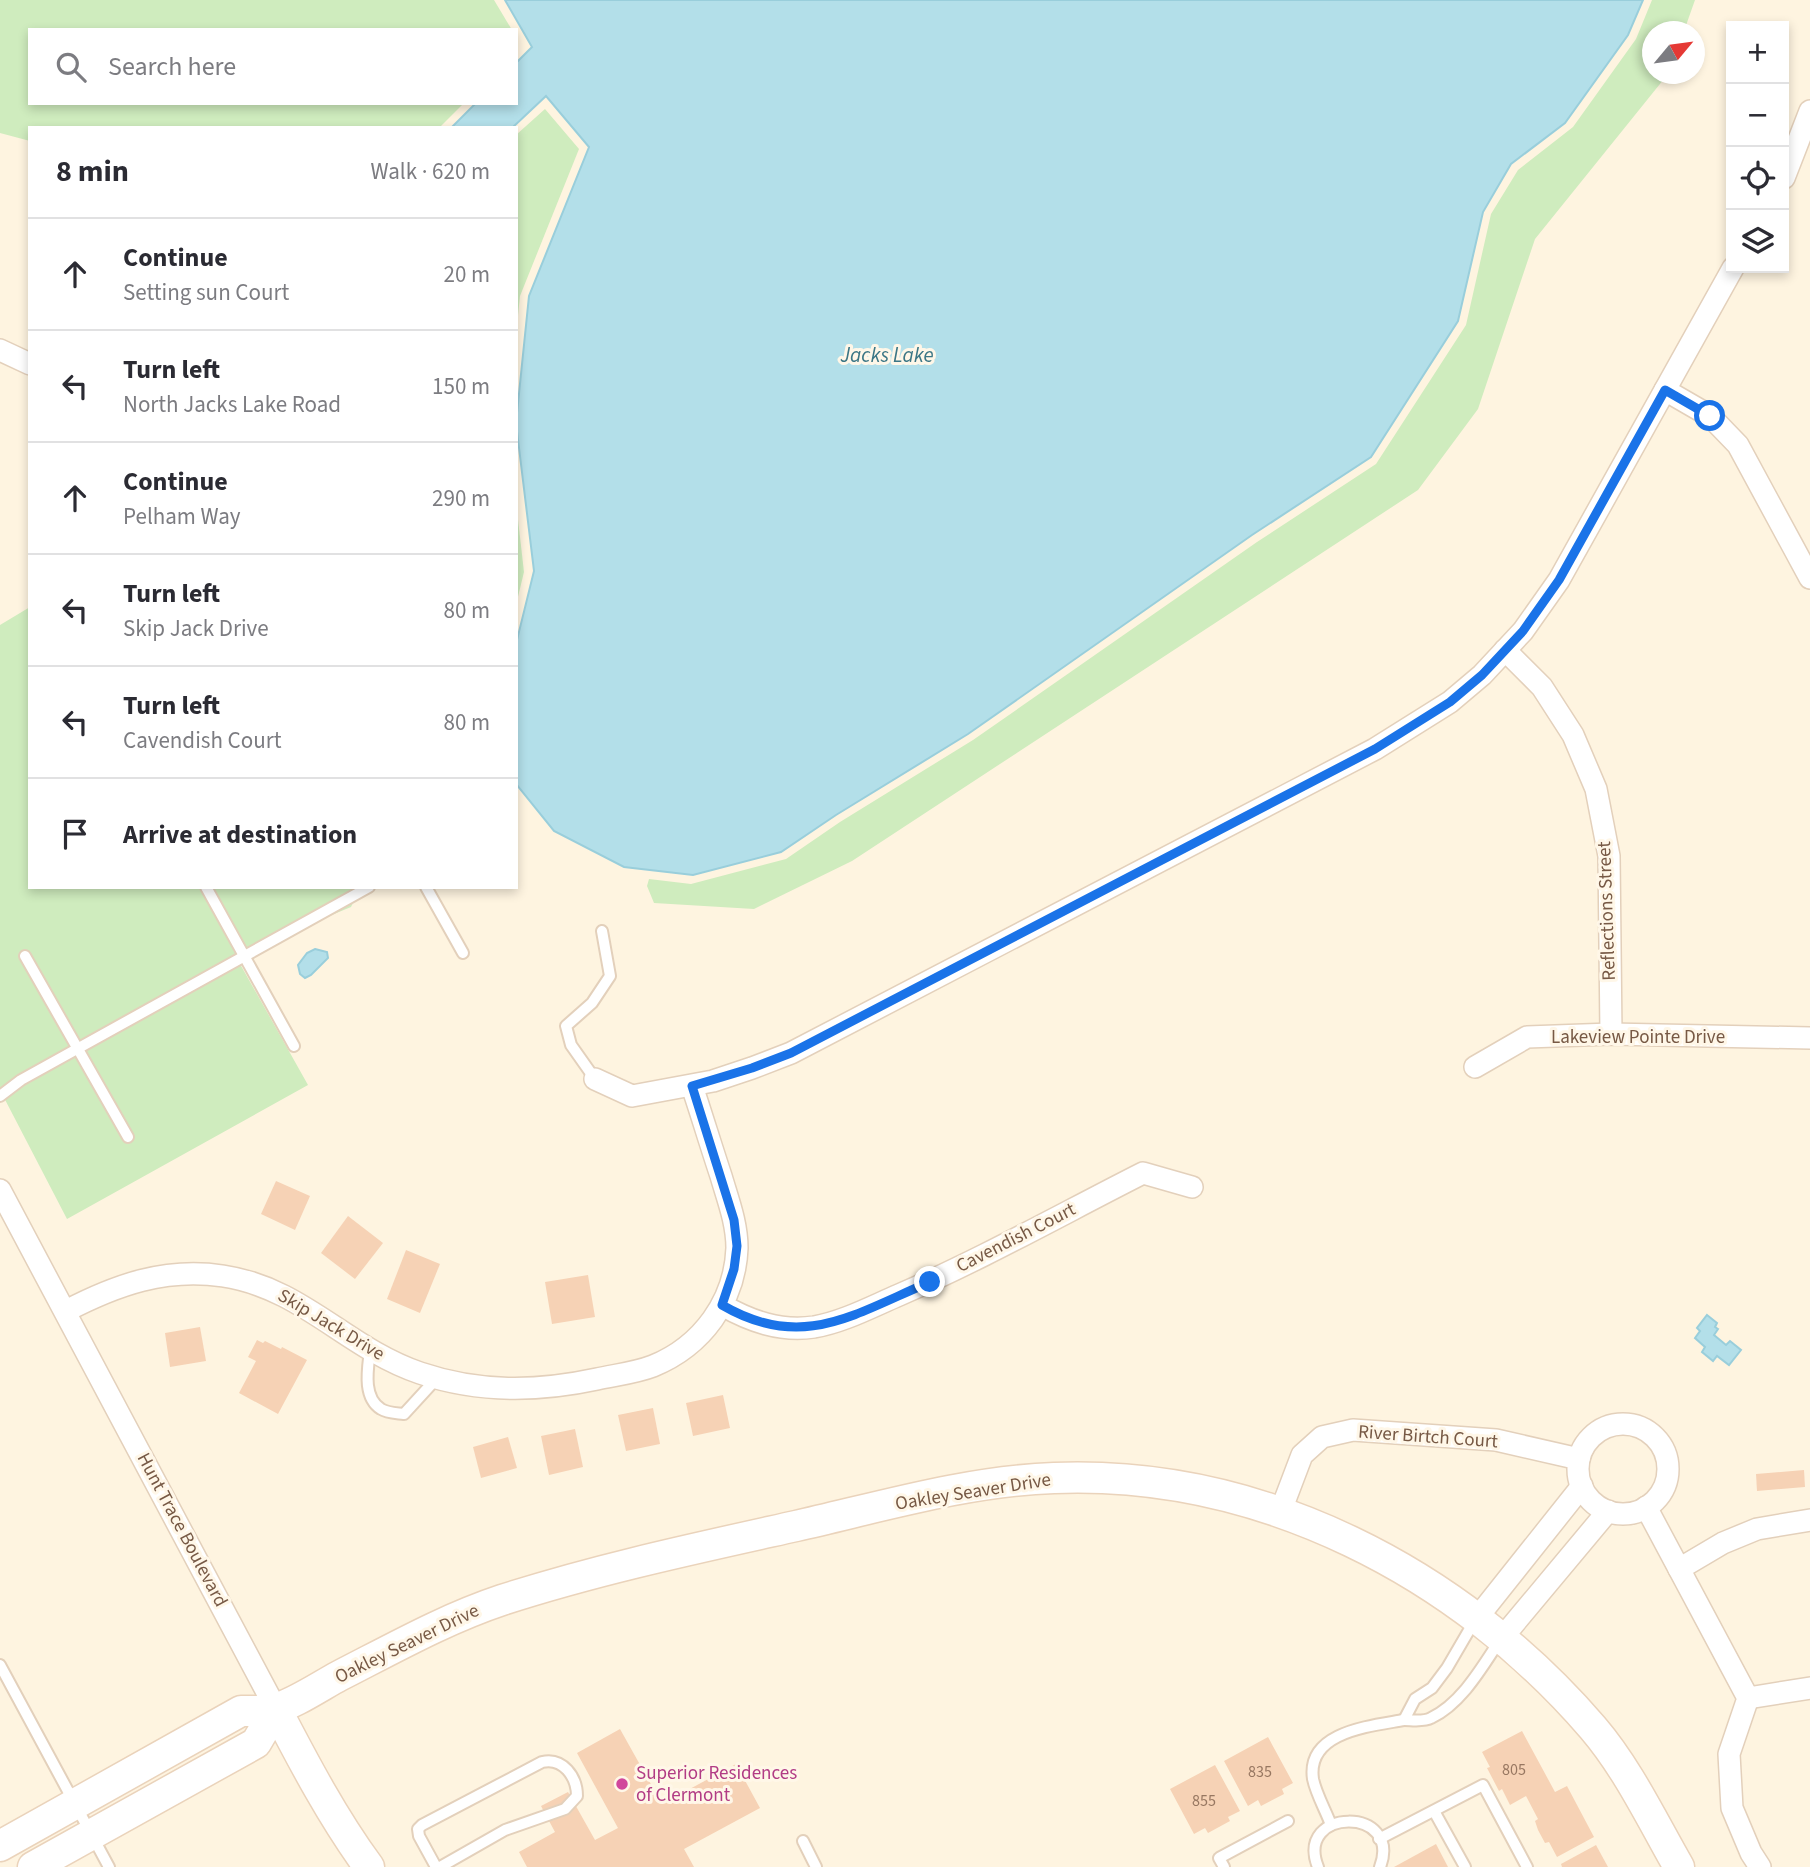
<!DOCTYPE html>
<meta charset="utf-8">
<style>
:root{--surface:#fff;--page:#f7f7f7;--text:#2b2b33;--muted:#7c7c81;--line:#e1e1e2}
body{margin:0;font-family:"Source Sans 3",sans-serif;background:var(--page);color:var(--text)}
.controls{position:absolute;right:21px;top:21px;display:grid;overflow:hidden;border-radius:0px;box-shadow:0 4px 10px #0003}
.controls button{width:63px;height:63px;display:grid;place-items:center;padding:0;border:0;border-bottom:2px solid var(--line);background:var(--surface);color:var(--text);font:35px sans-serif}
.compass{position:absolute;left:1642px;top:21px;width:63px;height:63px;border-radius:50%;background:var(--surface);box-shadow:0 4px 10px #0003;rotate:61deg}
.stop{position:absolute;width:21px;height:21px;margin:-16px;border:5px solid #1a73e8;border-radius:50%;background:#fff}
.stop.end{background:#1a73e8;border-color:#fff;box-shadow:0 2px 7px #0008}
.list{margin:0;padding:0;list-style:none}
h2{display:flex;justify-content:space-between;align-items:center;height:91px;margin:0;padding:0 28px;font-size:30px}
h2 small{font-size:23px;font-weight:400;color:var(--muted)}
.list li{display:grid;grid-template-columns:46px 1fr auto;gap:21px;align-items:center;box-sizing:border-box;height:112px;padding:0 28px;border-top:2px solid var(--line)}
.list b{display:block;font-size:26px;white-space:nowrap}
.list p{margin:0;font-size:23px;white-space:nowrap;color:var(--muted)}
.list em{font-size:23px;font-style:normal;color:var(--muted)}
.icon{flex:none;width:38px;height:38px;fill:none;stroke:currentColor;stroke-width:2;stroke-linecap:round;stroke-linejoin:round}
.map{position:relative;flex:none;width:1810px;height:1867px;overflow:hidden}
.search{position:absolute;background:var(--surface);box-shadow:0 4px 10px #0003;left:28px;top:28px;width:490px;height:77px;display:flex;align-items:center;gap:18px;box-sizing:border-box;padding:0 24px;border-radius:0px;color:var(--muted);font-size:26px}
.panel{position:absolute;background:var(--surface);box-shadow:0 4px 10px #0003;left:28px;top:126px;width:490px;height:763px;border-radius:0px}
.map>svg:first-child{display:block}
</style>
<div class="map">
<svg width="1810" height="1867" viewBox="0 0 1810 1867">
<rect width="100%" height="100%" fill="#fef4e0"/>
<g fill="#cfecbe">
<polygon points="0,0 494,0 512,30 30,30 30,103 464,103 439,128 30,128 30,141 0,133"/>
<polygon points="1652,0 1695,0 1684,31 1652,32 1652,74 1668,74 1535,239 1478,409 1418,490 852,861 754,909 654,903 647,886 649,879 691,884 786,859 840,822 973,740 1257,542 1376,464 1466,325 1491,214 1518,170 1573,127 1636,39"/>
<polygon points="545,109 579,149 520,296 516,335 516,135"/>
<polygon points="516,502 524,572 516,605"/>
<polygon points="30,607 30,887 361,887 351,907 235,955 308,1085 67,1219 0,1090 0,625"/>
</g>
<g fill="#b3dfe9" stroke="#99cedb" stroke-width="2">
<polygon points="505,0 1643,0 1628,35 1565,123 1511,164 1483,212 1458,321 1371,457 1252,535 968,734 836,815 781,852 693,875 624,867 554,831 516,784 516,644 534,571 516,423 529,296 589,147 546,96 512,128 451,128 476,103 516,103 516,63 532,47"/>
<polygon points="315,949 327,952 328,958 311,975 305,978 300,974 298,965 307,953"/>
<polygon points="1707,1315 1717,1323 1715,1327 1718,1329 1714,1335 1726,1345 1730,1341 1741,1350 1729,1365 1717,1356 1713,1361 1702,1352 1705,1347 1695,1338 1700,1331 1697,1328"/>
</g>
<g fill="#f6d2b5">
<polygon points="276,1181 310,1196 295,1230 261,1214"/>
<polygon points="348,1216 383,1243 355,1279 321,1253"/>
<polygon points="406,1250 440,1264 420,1313 387,1299"/>
<polygon points="588,1275 595,1317 552,1324 545,1282"/>
<polygon points="200,1327 206,1361 170,1367 165,1333"/>
<polygon points="257,1340 263,1343 265,1341 281,1349 282,1347 307,1360 278,1414 239,1393 256,1361 248,1357"/>
<polygon points="723,1395 730,1428 693,1436 686,1403"/>
<polygon points="653,1408 660,1444 626,1451 618,1415"/>
<polygon points="575,1429 583,1467 549,1475 541,1436"/>
<polygon points="508,1437 517,1468 481,1478 473,1447"/>
<polygon points="1804,1470 1805,1487 1757,1491 1756,1474"/>
<polygon points="620,1729 662,1804 736,1764 760,1808 684,1849 694,1867 527,1867 519,1852 555,1832 541,1806 568,1792 595,1840 618,1828 577,1753"/>
<polygon points="1522,1731 1555,1792 1567,1786 1594,1837 1557,1857 1549,1842 1545,1843 1538,1830 1535,1821 1538,1819 1526,1796 1510,1805 1502,1789 1499,1791 1487,1768 1490,1767 1482,1752"/>
<polygon points="1268,1737 1293,1783 1282,1789 1284,1794 1261,1806 1258,1800 1248,1806 1224,1761"/>
<polygon points="1215,1765 1240,1811 1228,1817 1230,1821 1208,1833 1205,1828 1194,1834 1170,1789"/>
<polygon points="1436,1844 1448,1867 1394,1867"/>
<polygon points="1596,1845 1608,1867 1562,1867 1561,1864"/>
</g>
<g fill="none" stroke-linecap="round" stroke-linejoin="round">
<g stroke="#e3d0bb" stroke-width="14">
<g id="lane">
<polyline points="206,887 294,1046"/>
<polyline points="426,887 463,953"/>
<polyline points="25,956 128,1137"/>
<polyline points="595,1079 571,1045 566,1026 592,1003 610,976 602,931"/>
<polyline points="0,1096 21,1080 369,887"/>
<path d="M370 1350C368 1368 362 1397 381 1409 387 1413 397 1413 404 1414L437 1378"/>
<path d="M1475 1620 1447 1668 1432 1688 1415 1699 1404 1720C1412 1720 1424 1722 1431 1718 1462 1703 1482 1667 1500 1640"/>
<polyline points="0,1665 109,1867"/>
<polyline points="1434,1811 1465,1867"/>
<path d="M1331 1825C1326 1811 1316 1794 1313 1779 1306 1731 1372 1726 1404 1720"/>
<polyline points="1379,1839 1483,1785 1527,1867"/>
<polyline points="803,1841 816,1867"/>
<path d="M436 1867 419 1836 418 1829 422 1825 542 1762C563 1757 577 1777 577 1796L565 1809 505 1830 440 1867"/>
<polyline points="1224,1867 1219,1858 1288,1821"/>
<path d="M1318 1867C1294 1807 1403 1806 1380 1867"/>
</g>
</g>
<g stroke="#e3d0bb" stroke-width="24">
<g id="street">
<polyline points="1784,178 1810,111"/>
<polyline points="0,350 30,364"/>
<polyline points="1665,390 1710,416 1738,445 1810,578"/>
<polyline points="1505,650 1542,687 1573,735 1596,789 1609,856 1611,1034"/>
<polyline points="1475,1067 1527,1037 1611,1034 1810,1038"/>
<polyline points="595,1079 632,1096 713,1081 752,1068 791,1053 1375,749 1450,702 1482,675 1523,631 1559,580 1733,268"/>
<polyline points="0,1190 276,1709"/>
<path d="M722 1305C750 1321 780 1332 814 1327 843 1322 871 1307 899 1295 982 1259 1062 1214 1143 1173L1192 1187"/>
<path d="M66 1311C116 1285 166 1267 223 1276 303 1288 346 1348 420 1373 479 1393 537 1392 597 1379 615 1375 635 1373 653 1366 702 1346 735 1301 737 1248 737 1223 728 1200 721 1176 711 1146 702 1116 692 1086"/>
<circle cx="1623" cy="1469" r="45"/>
<polyline points="1646,1507 1748,1698 1729,1754 1732,1808 1751,1853 1760,1867"/>
<polyline points="1280,1513 1302,1455 1322,1437 1353,1430 1496,1440 1579,1459"/>
<polyline points="1679,1569 1723,1543 1757,1529 1810,1520"/>
<polyline points="1477,1618 1582,1486"/>
<polyline points="1502,1638 1608,1511"/>
<polyline points="1748,1698 1810,1688"/>
</g>
</g>
<g stroke="#ead3bb" stroke-width="33">
<g id="secondary">
<path d="M276 1709C304 1763 333 1818 369 1867"/>
<path d="M0 1846 241 1711C251 1711 263 1712 273 1709 291 1706 322 1685 339 1676 392 1649 445 1619 502 1600 598 1569 697 1548 796 1526 880 1507 967 1481 1054 1478 1261 1470 1459 1572 1593 1728 1628 1769 1652 1820 1679 1867"/>
<polyline points="33,1867 256,1743 276,1709"/>
</g>
</g>
<use href="#lane" stroke="#fff" stroke-width="10"/>
<use href="#street" stroke="#fff" stroke-width="21"/>
<use href="#secondary" stroke="#fff" stroke-width="30"/>
</g>
<g fill="none" stroke-linecap="round" stroke-linejoin="round">
<path stroke="#1a73e8" stroke-width="9" d="M930 1282C854 1314 802 1352 722 1305L734 1269 737 1246 734 1220 692 1086 752 1068 791 1053 1375 749 1450 702 1482 675 1523 631 1559 580 1665 390 1710 416"/>
</g>
<circle fill="#d1479c" stroke="#fff7e8" stroke-width="2.5" cx="622" cy="1784" r="7"/>
<g text-anchor="middle" dominant-baseline="central" stroke-width="6" stroke-linejoin="round" paint-order="stroke">
<g font-size="16" fill="#977761">
<text x="1514" y="1770">805</text>
<text x="1260" y="1772">835</text>
<text x="1204" y="1801">855</text>
</g>
<g font-size="19" fill="#775945" stroke="#fff7e8">
<text transform="translate(1607 911) rotate(-92)">Reflections Street</text>
<text x="1638" y="1037">Lakeview Pointe Drive</text>
<text transform="translate(1016 1238) rotate(-27)">Cavendish Court</text>
<text transform="translate(331 1325) rotate(31)">Skip Jack Drive</text>
<text transform="translate(1428 1437) rotate(4)">River Birtch Court</text>
<text transform="translate(973 1492) rotate(-9)">Oakley Seaver Drive</text>
<text transform="translate(182 1530) rotate(62)">Hunt Trace Boulevard</text>
<text transform="translate(407 1644) rotate(-26)">Oakley Seaver Drive</text>
</g>
<g font-size="19" fill="#b23c85" stroke="#fff7e8" text-anchor="start">
<text x="636" y="1773">Superior Residences<tspan x="636" dy="22">of Clermont</tspan></text>
</g>
<g font-size="21" font-style="italic" fill="#3b7685" stroke="#fff7e8">
<text x="887" y="355">Jacks Lake</text>
</g>
</g>
</svg>
<div class="controls">
<button>+</button>
<button>−</button>
<button><svg class="icon" aria-label="locate" viewBox="0 0 24 24"><circle cx="12" cy="12" r="6"/><path d="M12 2v4M12 18v4M2 12h4M18 12h4"/></svg></button>
<button><svg class="icon" aria-label="layers" viewBox="0 0 24 24"><path d="M12 4l9 5-9 5-9-5zM3 14l9 5 9-5"/></svg></button>
</div>
<svg class="compass" viewBox="-18 -18 36 36"><path d="M0-13l5 13h-10z" fill="#e53935"/><path d="M0 13l5-13h-10z" fill="#7c7c81"/></svg>
<div class="stop" style="left:1710px;top:416px"></div>
<div class="stop end" style="left:930px;top:1282px"></div>
<div class="search"><svg class="icon" aria-label="search" viewBox="0 0 24 24"><circle cx="10" cy="10" r="6"/><path d="M15 15l6 6"/></svg>Search here</div>
<section class="panel">
<h2>8 min<small>Walk · 620 m</small></h2>
<ul class="list">
<li><svg class="icon" aria-label="ahead" viewBox="0 0 24 24"><path d="M12 20V5M6 11l6-6 6 6"/></svg><div><b>Continue</b><p>Setting sun Court</p></div><em>20 m</em></li>
<li><svg class="icon" aria-label="left" viewBox="0 0 24 24"><path d="M17 20v-9H6M10 6l-5 5 5 5"/></svg><div><b>Turn left</b><p>North Jacks Lake Road</p></div><em>150 m</em></li>
<li><svg class="icon" aria-label="ahead" viewBox="0 0 24 24"><path d="M12 20V5M6 11l6-6 6 6"/></svg><div><b>Continue</b><p>Pelham Way</p></div><em>290 m</em></li>
<li><svg class="icon" aria-label="left" viewBox="0 0 24 24"><path d="M17 20v-9H6M10 6l-5 5 5 5"/></svg><div><b>Turn left</b><p>Skip Jack Drive</p></div><em>80 m</em></li>
<li><svg class="icon" aria-label="left" viewBox="0 0 24 24"><path d="M17 20v-9H6M10 6l-5 5 5 5"/></svg><div><b>Turn left</b><p>Cavendish Court</p></div><em>80 m</em></li>
<li><svg class="icon" aria-label="arrive" viewBox="0 0 24 24"><path d="M6 21V4h12l-3 4 3 4H6"/></svg><div><b>Arrive at destination</b></div></li>
</ul>
</section>
</div>
